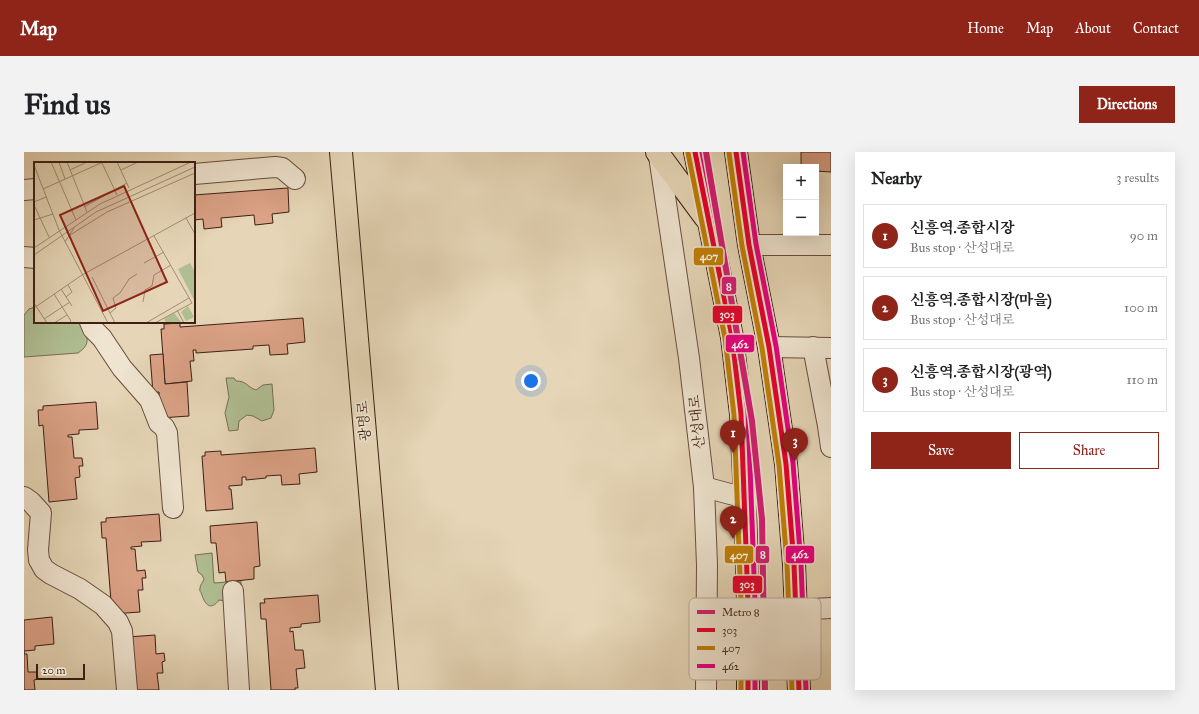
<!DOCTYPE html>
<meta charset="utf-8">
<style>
:root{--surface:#fff;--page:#f2f2f2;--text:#202124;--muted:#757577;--line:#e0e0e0;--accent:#8f2418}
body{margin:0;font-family:"IM FELL Great Primer","Noto Serif KR",serif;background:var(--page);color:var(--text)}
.controls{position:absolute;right:12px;top:12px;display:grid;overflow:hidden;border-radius:0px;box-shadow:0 4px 16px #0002}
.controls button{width:36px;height:36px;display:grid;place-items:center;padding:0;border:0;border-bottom:1px solid var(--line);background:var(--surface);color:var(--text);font:20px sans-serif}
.scale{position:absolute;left:12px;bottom:10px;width:49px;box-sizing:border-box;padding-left:4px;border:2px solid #3d1f14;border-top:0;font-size:11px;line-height:14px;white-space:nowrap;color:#3d1f14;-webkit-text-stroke:3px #efe4d0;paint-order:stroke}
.you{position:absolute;left:507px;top:229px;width:14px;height:14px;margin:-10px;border:3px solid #fff;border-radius:50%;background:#1a73e8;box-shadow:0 0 0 6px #1a73e833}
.badge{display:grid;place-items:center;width:26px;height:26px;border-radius:50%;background:var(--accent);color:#fff;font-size:13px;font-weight:700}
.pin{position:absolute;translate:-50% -33px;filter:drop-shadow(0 1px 2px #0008)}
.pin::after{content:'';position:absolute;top:21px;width:14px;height:12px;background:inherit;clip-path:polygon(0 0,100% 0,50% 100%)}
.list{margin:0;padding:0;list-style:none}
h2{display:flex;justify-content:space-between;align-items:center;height:52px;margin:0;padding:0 16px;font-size:17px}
h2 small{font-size:13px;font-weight:400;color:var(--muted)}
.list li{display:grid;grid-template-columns:26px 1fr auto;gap:12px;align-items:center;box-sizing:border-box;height:64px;margin:0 8px 8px;padding:0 8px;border:1px solid var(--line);border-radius:0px}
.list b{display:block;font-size:15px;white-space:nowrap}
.list p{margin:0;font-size:13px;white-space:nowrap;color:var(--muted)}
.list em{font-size:13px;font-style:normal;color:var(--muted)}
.actions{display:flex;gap:8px;padding:12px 16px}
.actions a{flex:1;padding:9px 0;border:1px solid var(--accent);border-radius:0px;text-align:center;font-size:14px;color:var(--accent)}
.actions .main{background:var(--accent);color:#fff}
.map{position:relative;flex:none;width:807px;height:538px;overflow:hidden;border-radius:0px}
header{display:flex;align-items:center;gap:24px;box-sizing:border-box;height:56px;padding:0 20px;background:var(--accent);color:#fff}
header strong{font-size:19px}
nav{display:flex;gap:22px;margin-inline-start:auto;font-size:14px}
.intro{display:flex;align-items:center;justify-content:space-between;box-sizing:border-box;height:96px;padding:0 24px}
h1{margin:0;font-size:28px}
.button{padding:10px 18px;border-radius:0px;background:var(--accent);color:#fff;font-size:14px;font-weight:700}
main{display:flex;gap:24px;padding:0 24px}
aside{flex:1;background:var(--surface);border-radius:0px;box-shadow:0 4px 16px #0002}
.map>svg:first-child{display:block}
</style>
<header>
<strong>Map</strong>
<nav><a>Home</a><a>Map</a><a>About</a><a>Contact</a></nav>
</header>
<div class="intro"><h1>Find us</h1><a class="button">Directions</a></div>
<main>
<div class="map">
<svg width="807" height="538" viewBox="0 0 807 538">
<rect width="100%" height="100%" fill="#e6d6b7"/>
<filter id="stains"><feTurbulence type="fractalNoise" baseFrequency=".005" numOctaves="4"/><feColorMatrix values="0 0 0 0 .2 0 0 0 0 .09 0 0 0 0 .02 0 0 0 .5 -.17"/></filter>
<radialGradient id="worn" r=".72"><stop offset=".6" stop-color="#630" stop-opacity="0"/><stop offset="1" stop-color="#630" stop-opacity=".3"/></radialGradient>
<g fill="#b0bf93" stroke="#766f54">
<path d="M11 155V170H54C63 182 69 191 54 201L0 205V163L5 157Z"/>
<path d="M202 226H210L212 229C223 229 223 235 232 238L239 233 248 232 250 258 247 266 238 269 229 264 223 263 215 269 214 278 205 279 201 261 205 245Z"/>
<path d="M188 401 190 431 217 429V439L202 449 195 448C187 459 181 453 178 443 177 439 175 440 176 436 176 433 179 430 180 427L178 423 174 420 171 403Z"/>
</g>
<g fill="#dba286" stroke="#3d1f14">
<polygon points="777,0 807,0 807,20 792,19 792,15 777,15"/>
<polygon points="264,36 265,60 248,62 249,71 231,73 230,63 197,66 198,75 180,77 179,67 170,68 170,43"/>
<polygon points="279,166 281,190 263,192 264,202 246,203 245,193 229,194 229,197 172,201 172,198 169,198 170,209 166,209 168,229 141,232 137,177 140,177 140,172 156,171 156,175"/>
<polygon points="139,202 141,232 163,230 165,264 136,266 135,240 129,241 126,203"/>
<polygon points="72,250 74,277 55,278 55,282 44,283 44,285 48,285 50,306 58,306 59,314 55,314 56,325 51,326 53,347 25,350 19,273 15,274 14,258 19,258 19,254"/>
<polygon points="291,296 293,320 275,322 276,332 258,333 257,323 242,324 242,326 222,328 222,325 218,325 218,333 205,334 205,337 207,337 209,357 182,359 178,304 181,304 181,300 197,299 197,303"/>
<polygon points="135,362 137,389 117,390 118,394 107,395 107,397 111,397 113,419 121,418 122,426 118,426 119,438 114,438 116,460 88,462 82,386 78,386 77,370 82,370 82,366"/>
<polygon points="233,370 236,414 230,415 230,427 202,430 201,420 195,421 192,391 187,391 186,374"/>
<polygon points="294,443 296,470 277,472 277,475 266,476 266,480 269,479 271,498 279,498 281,516 272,517 274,536 271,536 271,538 247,538 242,467 237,467 236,451 241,451 240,447"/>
<polygon points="28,465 30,492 11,494 11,498 0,499 0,502 3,502 4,520 13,520 14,527 10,528 11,538 0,538 0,468"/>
<polygon points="131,483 132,502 140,501 141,509 138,510 139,521 133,521 135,538 108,538 104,485"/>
</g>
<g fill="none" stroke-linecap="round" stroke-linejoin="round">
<g stroke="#674d3d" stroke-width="22">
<g id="minor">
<polyline points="635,4 665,206 680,335 683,413 682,538"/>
<polyline points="170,22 251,15 258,16 271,27"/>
<polyline points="0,38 11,37"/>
<polyline points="725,93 807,93"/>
<polyline points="0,105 11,106"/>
<polyline points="66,170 69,177 78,186 98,216 126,248 135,271 140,275 143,281 149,356"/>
<polyline points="745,195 807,196"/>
<polyline points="789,195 804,274 807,295"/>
<polyline points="680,335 721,346"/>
<polyline points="0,345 7,350 17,361 14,398 15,408 20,417 27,422 56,437 79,453 94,470 98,479 103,538"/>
<polyline points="209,439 215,538"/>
<polyline points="771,458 807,456"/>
<polyline points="681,496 724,500"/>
</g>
</g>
<g stroke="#3d1f14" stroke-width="24">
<g id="major">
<polyline points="317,0 363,538"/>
<polyline points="633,0 681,65"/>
<polyline points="671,0 708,185 717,262 721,346 724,450 724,538"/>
<polyline points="712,0 725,93 745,195 762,312 770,412 775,538"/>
</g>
</g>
<use href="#minor" stroke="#efe4d0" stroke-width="20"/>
<use href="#major" stroke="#e6d6b7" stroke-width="22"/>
<g stroke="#efe4d0" stroke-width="8">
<g id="bus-1">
<polyline points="671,0 708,185 717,262 724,450 724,538"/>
<polyline points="712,0 725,93 745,195 762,312 770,412 775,538"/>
</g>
</g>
<g stroke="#efe4d0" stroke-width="8">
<g id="bus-2">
<polyline points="664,1 701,186 710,263 717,450 717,538"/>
<polyline points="705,1 718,94 738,196 755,313 763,412 768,538"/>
</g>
</g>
<g stroke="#efe4d0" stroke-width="8">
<g id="bus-3">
<polyline points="678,0 715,184 724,261 731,450 731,538"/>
<polyline points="719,0 732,92 752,194 769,311 777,412 782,538"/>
</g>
</g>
<use href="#bus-1" stroke="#e4002b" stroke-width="5"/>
<use href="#bus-2" stroke="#bf7e06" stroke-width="5"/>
<use href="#bus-3" stroke="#e5007d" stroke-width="5"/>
<g stroke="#efe4d0" stroke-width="9">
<polyline id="metro-1" points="682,0 728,269 738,367 741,538"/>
</g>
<use href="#metro-1" stroke="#d11d70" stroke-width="6"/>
</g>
<g text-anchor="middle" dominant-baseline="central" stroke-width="3" stroke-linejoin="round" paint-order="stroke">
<g font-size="14" fill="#3d1f14" stroke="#efe4d0">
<text transform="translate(340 269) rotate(-95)">광명로</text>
<text transform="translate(673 270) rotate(-96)">산성대로</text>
</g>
</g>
<g transform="translate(10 10)">
<rect width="161" height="161" fill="#e6d6b7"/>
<path d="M156 101 161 110 160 138 144 107ZM154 144 160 155 152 159 147 150ZM140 151 148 161H132L130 157Z" fill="#b0bf93"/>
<path fill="none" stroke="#a28d76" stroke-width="1" d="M17 0 42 58M25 0 31 17M33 0 53 50M83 0 95 26M68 1 83 33M0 3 25 68 74 161M36 8 53 0M87 8 104 0M9 27 69 0M0 40 12 35M0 43 15 75M50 45 93 21M152 56 161 72M0 58 19 52M36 73 73 50 161 11M120 74 158 141M31 80 40 66M0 86 66 42 157 0M0 93 62 50 161 5M110 101 130 90M58 115 81 161M27 127 38 144M20 132 37 159 35 161M32 135 38 130 34 123M109 140 111 128 118 124 120 113 137 103M0 141 13 161M0 146 48 113 161 51M143 148 150 161M76 151 82 146 79 136 86 131 95 117 103 112M10 157 36 140M20 161 33 153M112 161 155 136M121 161 158 141"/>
<path fill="#8f2418" fill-opacity="0.15" stroke="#8f2418" stroke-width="2" d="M90 24 133 120 69 149 26 53Z"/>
<rect width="161" height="161" fill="none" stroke="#3d1f14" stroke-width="2"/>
</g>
<rect x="665" y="446" width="132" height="82" rx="6" fill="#efe4d0" stroke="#baa998" stroke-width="1"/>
<rect x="673" y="458" width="18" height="4" fill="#d11d70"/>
<rect x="673" y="476" width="18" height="4" fill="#e4002b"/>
<rect x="673" y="494" width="18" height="4" fill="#bf7e06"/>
<rect x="673" y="512" width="18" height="4" fill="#e5007d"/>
<g font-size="11" fill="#3d1f14">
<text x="698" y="464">Metro 8</text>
<text x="698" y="482">303</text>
<text x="698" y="500">407</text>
<text x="698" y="518">462</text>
</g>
<g stroke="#efe4d0" stroke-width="1.5">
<rect x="669" y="95" width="31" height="19" rx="4" fill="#bf7e06"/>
<rect x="697" y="124" width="16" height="19" rx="4" fill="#d11d70"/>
<rect x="688" y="153" width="31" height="19" rx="4" fill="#e4002b"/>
<rect x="701" y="182" width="30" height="19" rx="4" fill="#e5007d"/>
<rect x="731" y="393" width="15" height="19" rx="4" fill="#d11d70"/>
<rect x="761" y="393" width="30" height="19" rx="4" fill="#e5007d"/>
<rect x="700" y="393" width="30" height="19" rx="4" fill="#bf7e06"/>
<rect x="708" y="423" width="31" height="19" rx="4" fill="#e4002b"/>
</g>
<g font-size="11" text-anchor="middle" font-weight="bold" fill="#fff">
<text x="685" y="108">407</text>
<text x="705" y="138">8</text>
<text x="703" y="166">303</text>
<text x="716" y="196">462</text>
<text x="739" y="406">8</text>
<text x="776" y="406">462</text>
<text x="715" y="407">407</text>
<text x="723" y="436">303</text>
</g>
<rect width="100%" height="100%" filter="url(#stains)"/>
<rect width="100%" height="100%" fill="url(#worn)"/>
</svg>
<div class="controls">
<button>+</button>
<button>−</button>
</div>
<div class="scale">20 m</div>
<div class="you"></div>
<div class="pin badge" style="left:709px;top:301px">1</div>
<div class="pin badge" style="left:709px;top:387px">2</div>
<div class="pin badge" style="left:771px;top:309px">3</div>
</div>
<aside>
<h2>Nearby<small>3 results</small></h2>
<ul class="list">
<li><span class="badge">1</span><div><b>신흥역.종합시장</b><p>Bus stop · 산성대로</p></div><em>90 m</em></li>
<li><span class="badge">2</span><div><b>신흥역.종합시장(마을)</b><p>Bus stop · 산성대로</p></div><em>100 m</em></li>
<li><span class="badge">3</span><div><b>신흥역.종합시장(광역)</b><p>Bus stop · 산성대로</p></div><em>110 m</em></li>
</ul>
<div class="actions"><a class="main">Save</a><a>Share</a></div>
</aside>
</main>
